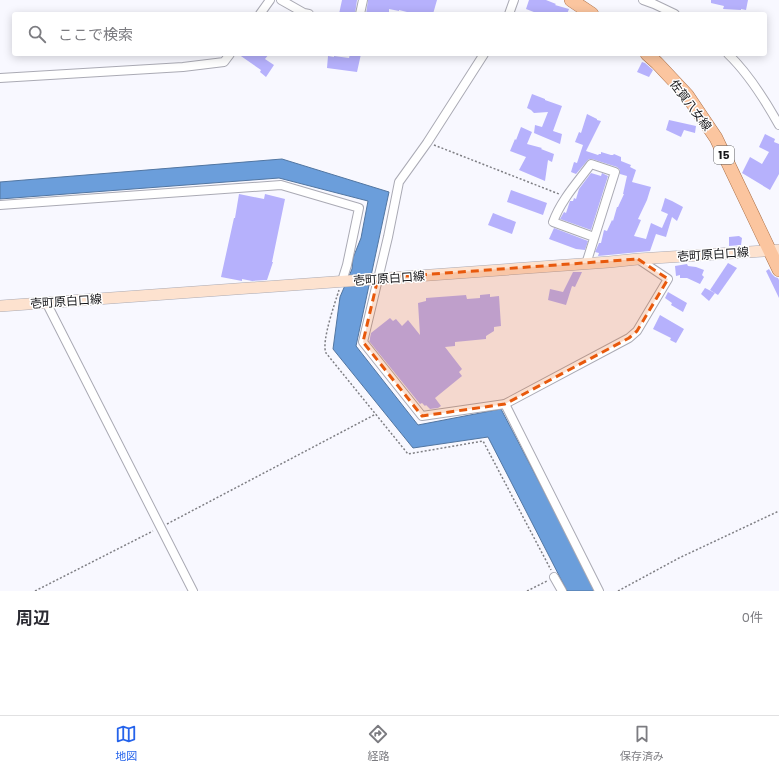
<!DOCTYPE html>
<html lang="ja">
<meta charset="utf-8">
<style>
:root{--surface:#fff;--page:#f2f2f3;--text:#2b2b33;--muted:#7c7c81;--line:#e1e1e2;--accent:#2563eb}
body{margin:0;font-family:Poppins,"Noto Sans JP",sans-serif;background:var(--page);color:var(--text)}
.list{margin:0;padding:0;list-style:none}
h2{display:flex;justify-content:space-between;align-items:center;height:52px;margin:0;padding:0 16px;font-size:17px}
h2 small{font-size:13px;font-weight:400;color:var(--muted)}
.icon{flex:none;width:22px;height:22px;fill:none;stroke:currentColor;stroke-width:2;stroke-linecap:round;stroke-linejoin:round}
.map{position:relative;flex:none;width:779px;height:591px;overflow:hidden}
.search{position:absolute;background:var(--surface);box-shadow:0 2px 10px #0003;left:12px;right:12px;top:12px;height:44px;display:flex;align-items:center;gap:10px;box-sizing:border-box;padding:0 14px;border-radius:4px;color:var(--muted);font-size:15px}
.sheet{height:124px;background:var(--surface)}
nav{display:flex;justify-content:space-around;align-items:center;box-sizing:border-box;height:56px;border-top:1px solid var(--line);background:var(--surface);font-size:11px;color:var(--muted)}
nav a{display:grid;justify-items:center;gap:2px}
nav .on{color:var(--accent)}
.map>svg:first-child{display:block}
</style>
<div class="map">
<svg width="779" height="591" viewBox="0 0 779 591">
<rect width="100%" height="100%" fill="#f8f8ff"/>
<polygon fill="#6b9edb" stroke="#5276a1" points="282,159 389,192 356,346 418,425 501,409 596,591 567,591 488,437 413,448 333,349 340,297 352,269 353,258 361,238 368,201 279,178 0,199 0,182"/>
<g fill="#b6b1fc">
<polygon points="342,0 357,0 355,14 339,14"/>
<polygon points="368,0 437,0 433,14 415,14 399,10 399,11 389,9 389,14 366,14"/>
<polygon points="529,0 546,0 556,4 555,5 569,9 567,14 539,14 526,9"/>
<polygon points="711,0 748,0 746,10 741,9 741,10 723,9 724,6 711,3"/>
<polygon points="238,54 269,54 265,59 274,65 266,77 260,72 261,70"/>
<polygon points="350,54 361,54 357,72 327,68 328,56 334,57 334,56 349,58"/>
<polygon points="642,62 645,63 653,70 649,77 637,72"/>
<polygon points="532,94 545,99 545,100 562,106 553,131 562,134 560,144 534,133 535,125 542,127 548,112 534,113 531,110 527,108"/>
<polygon points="587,114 597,119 597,120 601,121 586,151 598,155 599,154 601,154 601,152 611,155 613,155 614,154 621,157 621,161 631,165 630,167 636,170 632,182 651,187 647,200 638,219 641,220 634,236 646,239 651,223 662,228 668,214 661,211 663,205 665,198 672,201 683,207 677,221 672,217 666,237 656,234 650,251 598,256 599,253 595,252 599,243 601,243 604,230 607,231 612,220 613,221 617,207 618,207 624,194 623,194 627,176 620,174 620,170 617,167 592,159 589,159 587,161 576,174 571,172 574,162 577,163 583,145 575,142 579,132 581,133"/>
<polygon points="669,120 696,126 695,133 684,130 681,137 666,130"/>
<polygon points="521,127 532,132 527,144 542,148 541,149 554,154 552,162 548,160 545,181 519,170 526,157 510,151 515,139 516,140"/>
<polygon points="765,134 775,139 774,142 779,144 779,174 770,190 742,173 750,157 762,164 769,152 759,147"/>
<polygon points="591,173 601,176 602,173 608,176 591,230 560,219 564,212 566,213 570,201 573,201 574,198 576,199 579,189"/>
<polygon points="511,190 547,203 543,215 507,202"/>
<polygon points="239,194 264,199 265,194 285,199 272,262 273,262 267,280 252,281 242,279 242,281 221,277 234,218 235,218"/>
<polygon points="493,213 516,222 512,234 488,225"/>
<polygon points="554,228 588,241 585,250 576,249 549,239"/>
<polygon points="739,236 742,238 741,245 729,246 729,237"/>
<polygon points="728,263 737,268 718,295 710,290"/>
<polygon points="687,264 688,266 696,267 704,270 702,275 704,277 700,284 687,278 680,278 680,275 676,276 675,266"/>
<polygon points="769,269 772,274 775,277 778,278 779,280 779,298 766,271"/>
<polygon points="573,272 582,272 575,287 572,286 566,305 548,300 550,289 563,292"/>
<polygon points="705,288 715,293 709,301 701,294"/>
<polygon points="668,292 687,303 683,312 671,305 672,303 665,298"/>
<polygon points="490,294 490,297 499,296 501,326 494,327 494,331 486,336 486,339 455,342 455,346 445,347 462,369 459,372 462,376 435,398 441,406 438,408 430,409 426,405 425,406 422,403 420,404 369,341 370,340 370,338 371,333 390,318 393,321 396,319 402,326 408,320 420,335 418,303 426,301 426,298 466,295 467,299 480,298 480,295"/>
<polygon points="660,315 684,329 676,343 670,340 671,338 653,329"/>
</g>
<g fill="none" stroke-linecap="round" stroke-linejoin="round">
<g stroke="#aaaab4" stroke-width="10">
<g id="minor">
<polyline points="281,0 304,13 309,14"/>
<polyline points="643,0 654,4 675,14"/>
<polyline points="260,14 270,0"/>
<polyline points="360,14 363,0"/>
<polyline points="509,14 514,0"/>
<polyline points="484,54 427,143 399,182 388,237 363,342 422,416 505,404 629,338 637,331 668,279 638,259"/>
<path d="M728 54C749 74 765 100 779 125"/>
<polyline points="0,78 183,67 224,62 230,54"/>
<polyline points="0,205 281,185 356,207 359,208 347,265 342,281"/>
<path d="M586 264 615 172 591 164C577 183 561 200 553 222L594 237"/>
<polyline points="46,302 193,591"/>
<polyline points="505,404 599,591"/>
<polyline points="554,577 562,591"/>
</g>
</g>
<g stroke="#aaaab4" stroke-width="12">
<polyline id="secondary" points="0,306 609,262 638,259 779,250"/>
</g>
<g stroke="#aa6f47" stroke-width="14">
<g id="primary">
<polyline points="571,0 592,14"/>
<polyline points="647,54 657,63 687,95 716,138 779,270"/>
</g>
</g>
<g stroke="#7f7f84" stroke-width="1.5" stroke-dasharray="2 2" stroke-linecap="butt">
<polyline points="434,145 559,194"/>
<path d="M339 290C335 303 321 342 326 353L408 454 483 441 551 570"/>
<polyline points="167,524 376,414"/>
<polyline points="35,591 153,531"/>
<polyline points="527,591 547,581"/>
<polyline points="618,591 679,558 779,511"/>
</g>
<use href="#minor" stroke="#fff" stroke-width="8"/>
<use href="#secondary" stroke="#fde2cf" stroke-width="11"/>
<use href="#primary" stroke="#fbc59f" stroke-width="13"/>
</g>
<path fill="#e8590c" fill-opacity="0.2" stroke="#e8590c" stroke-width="3" stroke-dasharray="8 5" stroke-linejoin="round" d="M638 259 668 279 637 331 629 338 505 404 422 416 363 342 378 278Z"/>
<g text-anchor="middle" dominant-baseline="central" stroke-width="3" stroke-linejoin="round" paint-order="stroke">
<rect fill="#fff" stroke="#5d5d5f" stroke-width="1" x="714" y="146" width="20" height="18" rx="3"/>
<g font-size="11" font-weight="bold" fill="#17171a">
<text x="724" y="155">15</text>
</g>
<g font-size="12" fill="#17171a" stroke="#fff">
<text transform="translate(691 105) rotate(53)">佐賀八女線</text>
<text transform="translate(713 254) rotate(-4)">壱町原白口線</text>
<text transform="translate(389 278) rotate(-4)">壱町原白口線</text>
<text transform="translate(66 301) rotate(-4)">壱町原白口線</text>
</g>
</g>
</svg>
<div class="search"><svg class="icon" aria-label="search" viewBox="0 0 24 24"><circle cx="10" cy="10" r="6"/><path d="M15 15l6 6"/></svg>ここで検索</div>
</div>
<section class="sheet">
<h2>周辺<small>0件</small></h2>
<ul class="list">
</ul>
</section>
<nav>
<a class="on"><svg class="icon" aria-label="map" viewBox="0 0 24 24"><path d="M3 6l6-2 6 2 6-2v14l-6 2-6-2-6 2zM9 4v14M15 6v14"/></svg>地図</a>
<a><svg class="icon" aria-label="directions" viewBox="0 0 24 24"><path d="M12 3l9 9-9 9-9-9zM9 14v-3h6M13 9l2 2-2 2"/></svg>経路</a>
<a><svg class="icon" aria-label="saved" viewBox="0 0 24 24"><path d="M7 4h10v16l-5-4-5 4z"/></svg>保存済み</a>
</nav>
